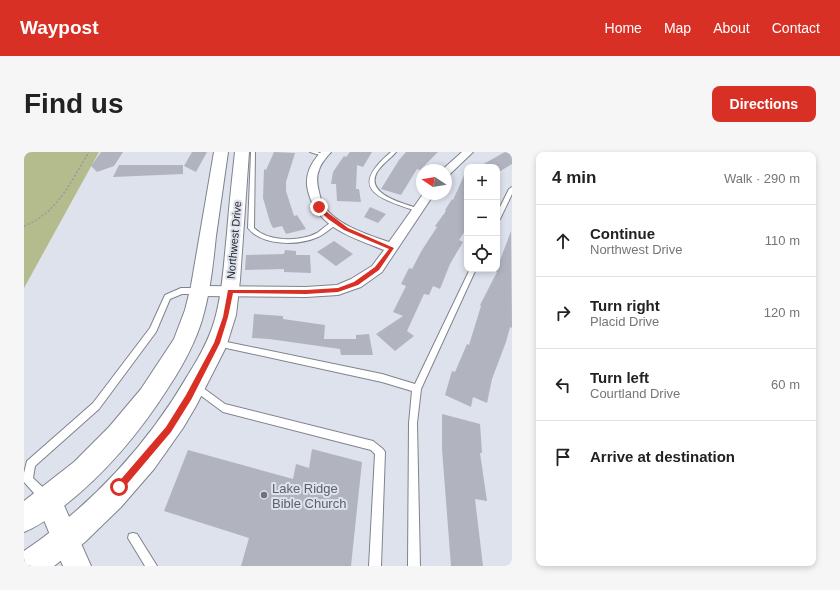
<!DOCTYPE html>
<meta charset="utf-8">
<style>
:root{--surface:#fff;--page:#f6f6f6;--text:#222;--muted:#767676;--line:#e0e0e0;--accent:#d93025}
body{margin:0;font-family:Arial,sans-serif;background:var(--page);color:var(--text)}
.controls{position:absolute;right:12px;top:12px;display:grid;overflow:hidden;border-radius:8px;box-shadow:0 2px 6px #0003}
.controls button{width:36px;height:36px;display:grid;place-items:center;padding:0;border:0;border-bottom:1px solid var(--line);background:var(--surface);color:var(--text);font:20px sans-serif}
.compass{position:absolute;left:392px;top:12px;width:36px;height:36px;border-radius:50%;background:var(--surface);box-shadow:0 2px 6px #0003;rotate:282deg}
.stop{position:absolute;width:12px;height:12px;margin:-9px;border:3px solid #d93025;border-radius:50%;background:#fff}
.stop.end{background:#d93025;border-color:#fff;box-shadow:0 1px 4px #0008}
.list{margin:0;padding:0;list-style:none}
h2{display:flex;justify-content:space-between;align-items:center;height:52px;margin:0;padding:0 16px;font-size:17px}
h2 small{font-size:13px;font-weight:400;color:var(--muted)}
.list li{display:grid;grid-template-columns:26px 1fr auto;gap:12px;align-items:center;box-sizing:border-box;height:72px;padding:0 16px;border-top:1px solid var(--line)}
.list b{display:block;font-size:15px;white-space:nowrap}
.list p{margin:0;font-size:13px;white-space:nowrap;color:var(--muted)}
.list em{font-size:13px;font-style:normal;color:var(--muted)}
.icon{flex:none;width:22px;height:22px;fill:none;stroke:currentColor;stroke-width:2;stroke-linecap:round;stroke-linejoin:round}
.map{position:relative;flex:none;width:488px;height:414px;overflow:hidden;border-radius:8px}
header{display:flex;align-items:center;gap:24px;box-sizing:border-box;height:56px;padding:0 20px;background:var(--accent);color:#fff}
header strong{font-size:19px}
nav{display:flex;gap:22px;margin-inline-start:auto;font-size:14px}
.intro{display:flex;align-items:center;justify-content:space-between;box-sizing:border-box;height:96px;padding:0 24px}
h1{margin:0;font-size:28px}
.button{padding:10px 18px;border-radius:8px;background:var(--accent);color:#fff;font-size:14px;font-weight:700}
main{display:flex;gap:24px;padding:0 24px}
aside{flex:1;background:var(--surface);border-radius:8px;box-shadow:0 2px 6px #0003}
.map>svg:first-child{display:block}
</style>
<header>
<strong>Waypost</strong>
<nav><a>Home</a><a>Map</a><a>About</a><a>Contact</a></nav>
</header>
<div class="intro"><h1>Find us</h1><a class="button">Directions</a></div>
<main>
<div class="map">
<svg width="488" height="414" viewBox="0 0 488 414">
<rect width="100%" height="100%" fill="#dee2ed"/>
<polygon fill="#b4bb8c" points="3,0 75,0 0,136 0,4"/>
<g fill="#b1b4bf">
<polygon points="77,0 99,0 90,14 73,20 67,14"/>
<polygon points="168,0 183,0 172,20 160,14"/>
<polygon points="250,0 271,1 262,30 262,39 270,64 273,63 282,77 262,82 258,74 249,76 246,70 239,46 240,17 242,18"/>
<polygon points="326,0 348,0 339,15 333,13 332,37 335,37 337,50 313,49 312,32 307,32 309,20 320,4 322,5"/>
<polygon points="382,0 414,0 396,18 393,17 377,43 357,37 375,8"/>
<polygon points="481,0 488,0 488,12 473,21 473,15 454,15"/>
<polygon points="95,13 159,13 159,22 89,25"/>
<polygon points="443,17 443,76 435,88 439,90 426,112 416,137 409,134 405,143 400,142 383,179 390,184 371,199 352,182 379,164 369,160 382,134 377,132 385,116 388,117 398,98 413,75 411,74 422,59 421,58 428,47 429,48"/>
<polygon points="346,55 362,62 354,71 340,65"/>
<polygon points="487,79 488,176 486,175 482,190 468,227 463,251 449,245 447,255 421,243 428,219 431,220 443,192 445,193 457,154 456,153 473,120 472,119"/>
<polygon points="310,89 329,102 312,114 293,100"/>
<polygon points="261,98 272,99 272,103 286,103 287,121 260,120 260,117 221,118 222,103 260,102"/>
<polygon points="230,162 259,164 259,167 301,173 300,187 332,187 332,183 345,182 349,203 317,203 316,197 245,187 228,186"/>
<polygon points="418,262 456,272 458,301 456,301 463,349 451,347 459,414 427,414 418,297"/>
<polygon points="288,297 338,310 327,414 217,414 225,386 140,359 164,298 269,327 272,312 285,316"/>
</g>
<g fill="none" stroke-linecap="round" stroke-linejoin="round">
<g stroke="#7f838d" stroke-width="2">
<g id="service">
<path d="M227 0H231L230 76C244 90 276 90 293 81 299 77 307 68 314 69V71C307 76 301 82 294 85 274 94 238 94 224 76Z"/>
<polygon points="286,0 293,0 301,3 299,4"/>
<path d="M367 0H372C366 7 358 12 353 20 340 43 382 52 396 57V59H392C354 46 323 37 367 0Z"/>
<polygon points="488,35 488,42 476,67 473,69 473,61 485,37"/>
<polygon points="446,117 452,117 397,237 393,271 396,414 384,414 385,271 388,239 358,230 193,194 190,193 189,191 190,189 193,188 358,222 391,232"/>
<polygon points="157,136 176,136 179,139 176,142 158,142 146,147 132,180 75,257 11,314 9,326 26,342 27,346 26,350 22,351 18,350 0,330 0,321 3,309 69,251 126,176 141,143"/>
<polygon points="171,230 201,252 349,289 359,297 361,300 357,414 345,414 351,302 347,298 199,260 168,237 167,234 168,231"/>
<polygon points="109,381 113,382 133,414 121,414 104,386 105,382"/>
</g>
</g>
<g stroke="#7f838d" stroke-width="2">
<g id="minor">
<path d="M297 0H307C302 6 297 11 295 18 292 25 293 32 295 40 296 44 297 50 300 54 312 73 345 83 365 90L399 42H410L358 120 337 135 314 143 282 145 176 144 171 143 169 139 171 135 176 134 282 135 313 133 327 127 348 114 360 98C328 85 293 76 284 39 280 23 287 11 297 0Z"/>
<polygon points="438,0 449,0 426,22 422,23 422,18 418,18"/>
</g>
</g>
<g stroke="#7f838d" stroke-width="2">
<polygon id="tertiary" points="25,336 34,340 67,414 39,414 12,349 16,340"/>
</g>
<g stroke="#7f838d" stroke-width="2">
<g id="secondary">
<path d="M190 0H204C200 28 196 56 192 84 189 113 186 141 178 168 171 191 159 213 146 233 117 279 83 320 40 354 28 364 15 374 0 380V349L50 310 85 275 117 237 150 187 161 158 167 134Z"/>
<path d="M211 0H225L216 128 212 163 202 195 172 254 159 276 130 317 97 355 61 390 30 414H0V399C67 354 124 292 164 223 176 204 187 184 192 163 199 136 200 108 203 81 205 54 208 27 211 0Z"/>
</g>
</g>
<path stroke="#989ba3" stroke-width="1.5" stroke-dasharray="2 2" stroke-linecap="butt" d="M0 74C35 60 46 30 65 0"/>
<use href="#service" fill="#fff" fill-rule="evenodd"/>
<use href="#minor" fill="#fff" fill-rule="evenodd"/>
<use href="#tertiary" fill="#fff" fill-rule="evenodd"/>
<use href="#secondary" fill="#fff" fill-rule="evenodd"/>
</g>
<polygon fill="#d93025" points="295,54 324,76 370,96 355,118 334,133 314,140 282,142 209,141 204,165 196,191 167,248 147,280 98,338 92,338 92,333 142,275 162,243 190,191 199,165 204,138 282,138 314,136 330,130 351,115 365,97 320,78 304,67 293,56"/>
<circle fill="#6b7280" stroke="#dee2ed" stroke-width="1.5" cx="240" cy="343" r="4"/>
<g text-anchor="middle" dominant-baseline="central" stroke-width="4" stroke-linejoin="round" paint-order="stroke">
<g font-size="11" fill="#25262a" stroke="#dee2ed">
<text transform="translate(210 88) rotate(-85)">Northwest Drive</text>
</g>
<g font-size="13" fill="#5b616d" stroke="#dee2ed" text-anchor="start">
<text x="248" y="336">Lake Ridge<tspan x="248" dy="15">Bible Church</tspan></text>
</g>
</g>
</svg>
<div class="controls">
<button>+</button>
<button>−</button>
<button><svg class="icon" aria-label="locate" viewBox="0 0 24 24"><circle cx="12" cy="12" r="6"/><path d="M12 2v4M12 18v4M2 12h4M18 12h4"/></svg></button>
</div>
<svg class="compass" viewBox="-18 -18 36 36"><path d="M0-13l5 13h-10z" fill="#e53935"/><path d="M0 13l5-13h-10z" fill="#767676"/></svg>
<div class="stop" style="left:95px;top:335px"></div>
<div class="stop end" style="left:295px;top:55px"></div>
</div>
<aside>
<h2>4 min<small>Walk · 290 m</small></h2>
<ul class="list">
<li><svg class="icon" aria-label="ahead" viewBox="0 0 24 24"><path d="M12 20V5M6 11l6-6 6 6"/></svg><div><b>Continue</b><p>Northwest Drive</p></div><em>110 m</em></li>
<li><svg class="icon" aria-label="right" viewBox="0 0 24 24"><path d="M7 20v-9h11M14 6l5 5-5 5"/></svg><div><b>Turn right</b><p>Placid Drive</p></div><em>120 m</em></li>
<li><svg class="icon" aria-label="left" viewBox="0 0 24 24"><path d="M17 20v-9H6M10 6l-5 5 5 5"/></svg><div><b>Turn left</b><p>Courtland Drive</p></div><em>60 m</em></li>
<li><svg class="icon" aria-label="arrive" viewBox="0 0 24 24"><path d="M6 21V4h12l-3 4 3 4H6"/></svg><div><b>Arrive at destination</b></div></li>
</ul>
</aside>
</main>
